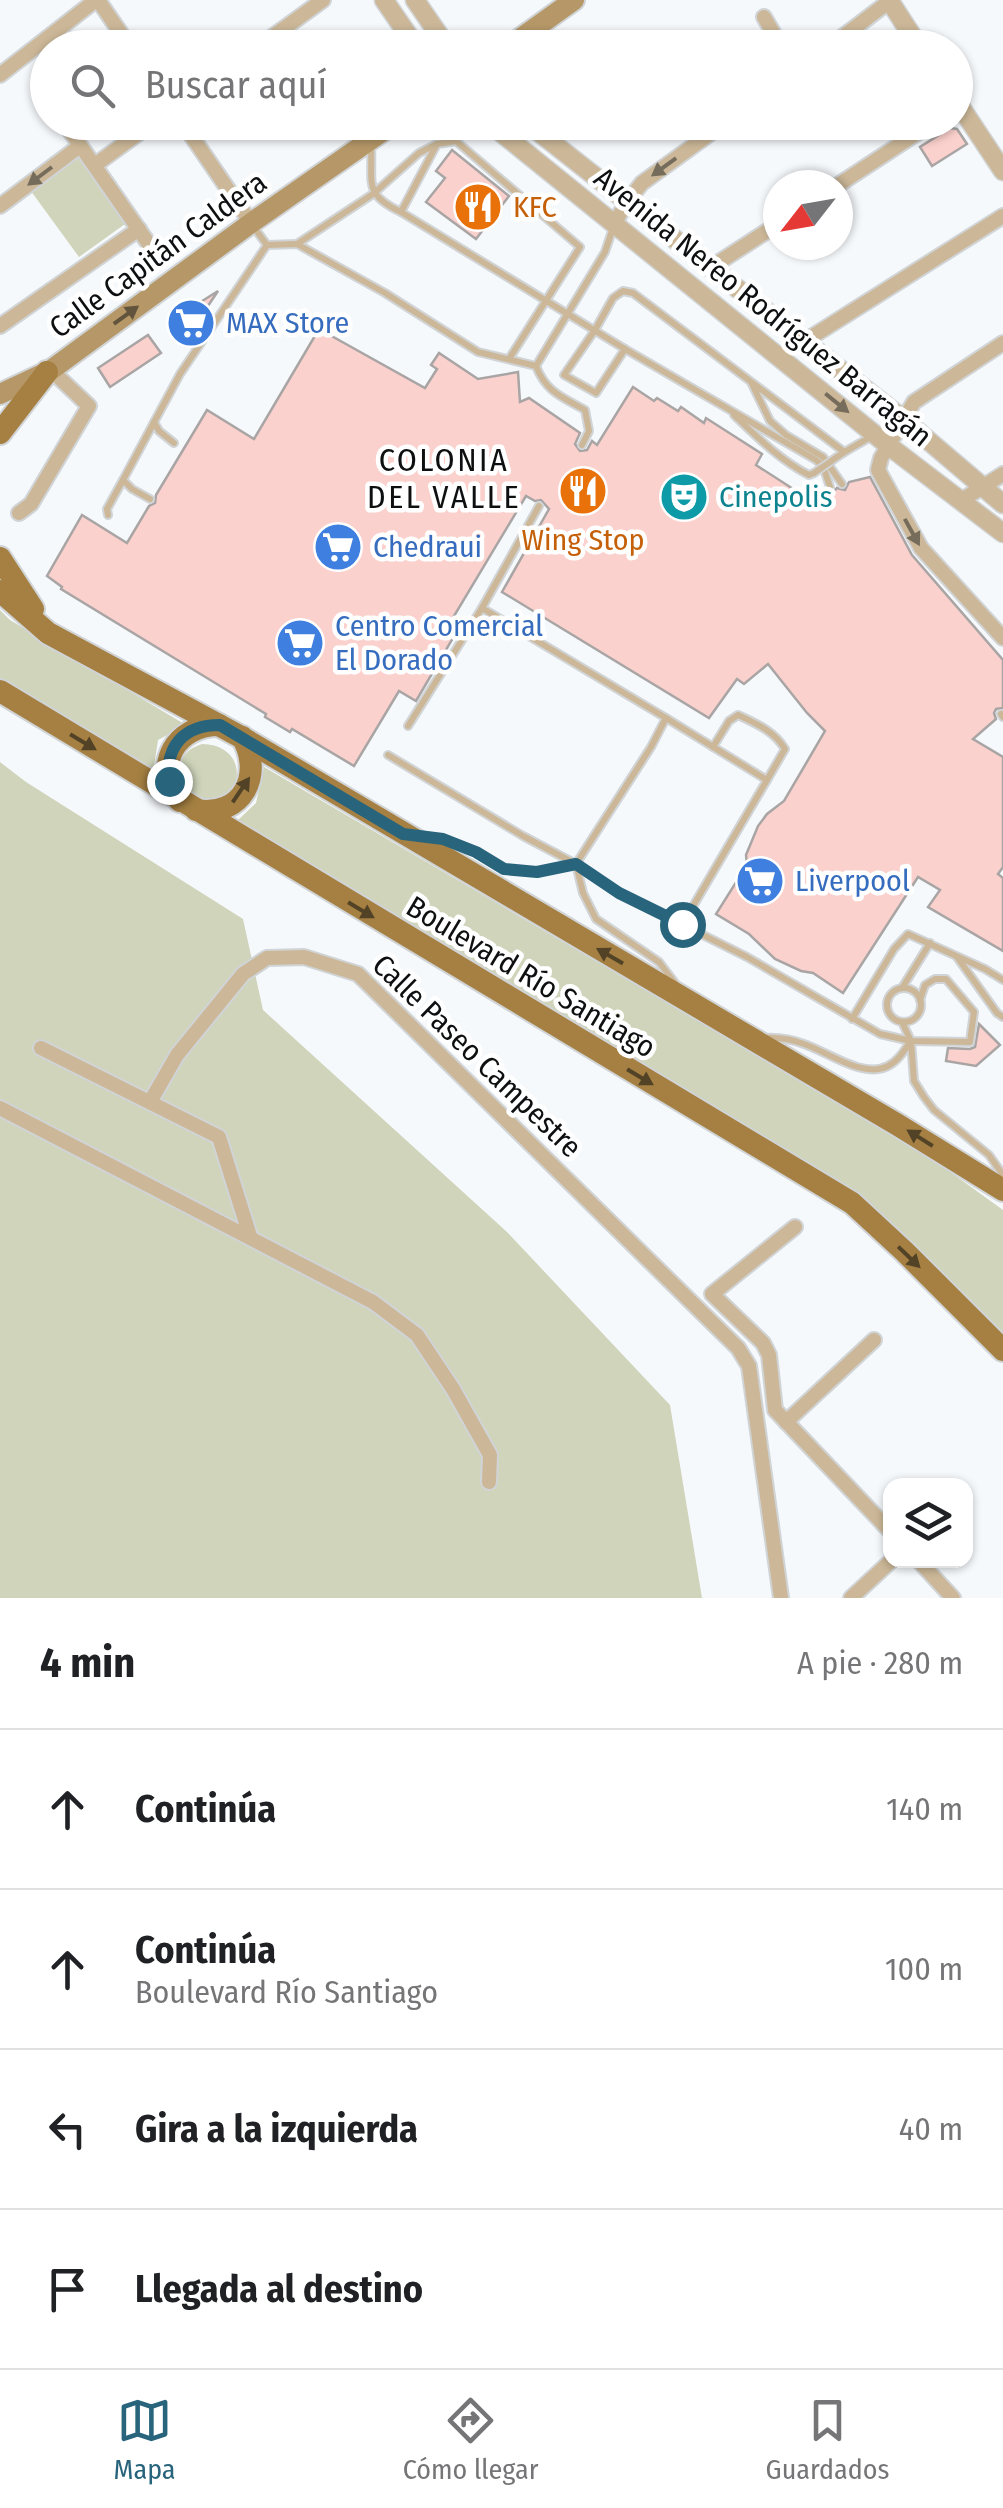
<!DOCTYPE html>
<html lang="es">
<meta charset="utf-8">
<style>
:root{--surface:#fff;--page:#f6f6f6;--text:#202124;--muted:#757577;--line:#e0e0e0;--accent:#28647c}
body{margin:0;font-family:"Fira Sans Condensed",sans-serif;background:var(--page);color:var(--text)}
.controls{position:absolute;right:30px;bottom:30px;display:grid;overflow:hidden;border-radius:20px;box-shadow:0 2px 8px #0004}
.controls button{width:90px;height:90px;display:grid;place-items:center;padding:0;border:0;border-bottom:2px solid var(--line);background:var(--surface);color:var(--text);font:50px sans-serif}
.compass{position:absolute;left:763px;top:170px;width:90px;height:90px;border-radius:50%;background:var(--surface);box-shadow:0 2px 8px #0004;rotate:239deg}
.stop{position:absolute;width:30px;height:30px;margin:-22px;border:8px solid #28647c;border-radius:50%;background:#fff}
.stop.end{background:#28647c;border-color:#fff;box-shadow:0 2px 10px #0008}
.list{margin:0;padding:0;list-style:none}
h2{display:flex;justify-content:space-between;align-items:center;height:130px;margin:0;padding:0 40px;font-size:42px}
h2 small{font-size:32px;font-weight:400;color:var(--muted)}
.list li{display:grid;grid-template-columns:65px 1fr auto;gap:30px;align-items:center;box-sizing:border-box;height:160px;padding:0 40px;border-top:2px solid var(--line)}
.list b{display:block;font-size:38px;white-space:nowrap}
.list p{margin:0;font-size:32px;white-space:nowrap;color:var(--muted)}
.list em{font-size:32px;font-style:normal;color:var(--muted)}
.icon{flex:none;width:55px;height:55px;fill:none;stroke:currentColor;stroke-width:2;stroke-linecap:round;stroke-linejoin:round}
.map{position:relative;flex:none;width:1003px;height:1598px;overflow:hidden}
.search{position:absolute;background:var(--surface);box-shadow:0 2px 8px #0004;left:30px;right:30px;top:30px;height:110px;display:flex;align-items:center;gap:25px;box-sizing:border-box;padding:0 35px;border-radius:55px;color:var(--muted);font-size:38px}
.sheet{height:770px;background:var(--surface)}
nav{display:flex;justify-content:space-around;align-items:center;box-sizing:border-box;height:140px;border-top:2px solid var(--line);background:var(--surface);font-size:28px;color:var(--muted)}
nav a{display:grid;justify-items:center;gap:5px}
nav .on{color:var(--accent)}
.map>svg:first-child{display:block}
</style>
<div class="map">
<svg width="1003" height="1598" viewBox="0 0 1003 1598">
<rect width="100%" height="100%" fill="#f6f9fc"/>
<g fill="#cfd4bb">
<polygon points="75,153 125,224 79,257 28,187"/>
<polygon points="0,610 10,620 186,725 158,740 153,773 0,681"/>
<path d="M202 744C236 744 248 776 225 799L194 802 177 780C179 761 183 750 202 744Z"/>
<polygon points="0,762 26,782 243,919 263,1010 507,1232 670,1405 702,1598 0,1598"/>
<polygon points="264,767 924,1153 1003,1210 1003,1338 860,1199 237,821 256,803"/>
</g>
<g fill="#fbd1cd" stroke="#a9a5a5" stroke-width="2.5">
<polygon points="950,128 957,129 967,144 932,166 920,147"/>
<polygon points="452,150 509,196 476,239 426,202 445,178 436,171"/>
<polygon points="218,291 191,331 180,315"/>
<polygon points="319,329 425,388 437,369 431,365 439,353 478,379 518,372 520,402 529,398 580,433 575,444 580,451 587,450 592,441 597,445 633,387 654,401 657,398 678,411 681,407 704,423 706,418 762,454 756,465 801,494 823,489 826,493 831,494 837,488 845,490 849,482 870,477 912,555 1003,660 1003,708 996,709 994,713 996,719 973,739 1003,757 1003,867 998,874 1003,878 1003,951 928,907 940,890 918,877 843,993 813,973 801,971 775,959 749,934 716,914 747,865 746,855 758,826 767,814 784,801 825,731 807,713 768,664 744,684 737,679 709,718 502,592 549,509 541,500 535,501 526,496 454,616 463,621 416,701 399,691 354,766 292,729 290,732 265,717 266,714 61,589 62,587 47,576 82,515 127,543 149,506 155,503 156,495 207,410 254,439"/>
<polygon points="148,335 161,353 110,387 98,368"/>
<polygon points="979,1024 1000,1045 976,1066 946,1061 948,1048 970,1049 975,1047"/>
</g>
<g fill="none" stroke-linecap="round" stroke-linejoin="round">
<g stroke="#d1d4d6" stroke-width="10">
<g id="service">
<path d="M371 146C373 184 363 194 401 212L625 349 816 460 823 466 830 487"/>
<polyline points="401,212 437,144 456,141 580,247 509,359"/>
<polyline points="253,226 267,245"/>
<polyline points="297,244 373,194 419,153 437,144"/>
<polyline points="267,245 297,244 385,293 478,352 536,366"/>
<polyline points="625,349 596,393 564,375 595,330 613,298 623,291 633,293 843,451"/>
<polyline points="536,366 605,252 613,228"/>
<path d="M536 366C546 392 562 397 585 410L589 431 582 445"/>
<polyline points="752,384 770,421 786,435 823,457 842,484"/>
<path d="M734 415C757 437 781 461 809 475L814 473"/>
<polyline points="154,422 159,431 174,443"/>
<path d="M830 462C844 451 859 444 874 435"/>
<polyline points="150,499 132,489 123,480 180,374 267,245"/>
<polyline points="108,515 107,509 123,480"/>
<polyline points="482,608 539,506"/>
<polyline points="1001,714 1003,717"/>
<polyline points="666,718 767,780 682,925"/>
<polyline points="408,726 482,608 666,718 651,747 576,864"/>
<path d="M713 747 729 721 738 715C757 724 774 731 785 749L767 780"/>
<polyline points="388,755 523,836 576,864 619,893 747,957 880,1034 911,1041 970,1042 974,1012 946,979 935,979 925,985 920,1000"/>
<polyline points="429,837 443,839 476,853 504,869 537,872 576,864 583,893 596,919 659,962 675,983"/>
<polyline points="957,957 997,1013 1003,1017"/>
<circle cx="904" cy="1005" r="17"/>
<polyline points="902,988 930,943"/>
<polyline points="852,1019 894,949 908,934 985,969 1003,980"/>
<polyline points="902,1022 911,1041 914,1081 924,1097 934,1110 989,1155 1003,1175"/>
<path d="M764 1038C778 1037 791 1039 804 1044 828 1052 863 1079 888 1066 898 1061 904 1051 910 1042"/>
</g>
</g>
<g stroke="#d1d4d6" stroke-width="18">
<g id="minor">
<polyline points="98,0 131,48"/>
<polyline points="764,17 782,48"/>
<polyline points="257,48 323,0"/>
<polyline points="828,48 891,0"/>
<polyline points="0,75 96,0"/>
<polyline points="182,122 251,223"/>
<polyline points="66,125 153,250"/>
<polyline points="95,165 154,122"/>
<polyline points="838,185 934,122"/>
<polyline points="0,206 80,146"/>
<polyline points="615,223 626,203 642,183 726,122"/>
<polyline points="710,268 778,224"/>
<polyline points="0,326 139,229"/>
<polyline points="805,341 1003,216"/>
<polyline points="1003,343 914,402 881,458 878,470 921,548 1003,638"/>
<polyline points="962,500 1003,474"/>
<polyline points="19,513 31,504 89,406 51,370"/>
<polyline points="41,1048 219,1137 250,1236"/>
<polyline points="150,1102 177,1055 243,974 267,958 304,957 358,974 738,1348 749,1366 781,1598"/>
<polyline points="0,1108 373,1302 417,1335 453,1389 490,1455 489,1482"/>
<polyline points="795,1227 712,1294 763,1343 769,1355 775,1410 890,1531"/>
<polyline points="786,1422 874,1340"/>
<polyline points="918,1560 953,1598"/>
<polyline points="851,1598 892,1560"/>
</g>
</g>
<g stroke="#d1d4d6" stroke-width="21">
<g id="tertiary">
<polyline points="384,0 417,48"/>
<polyline points="415,0 448,48"/>
<polyline points="889,0 920,48"/>
<polyline points="956,100 1003,171"/>
<polyline points="488,122 889,446 1003,533"/>
<polyline points="526,122 903,419 1003,504"/>
</g>
</g>
<g stroke="#d1d4d6" stroke-width="24">
<g id="secondary">
<polyline points="507,48 574,0"/>
<polyline points="0,394 51,370 251,223 396,122"/>
</g>
</g>
<g stroke="#d1d4d6" stroke-width="26">
<g id="primary">
<polyline points="0,433 47,372"/>
<polyline points="0,558 33,609"/>
<polyline points="0,591 48,633 241,737 898,1125 1003,1190"/>
<polyline points="0,691 852,1203 905,1252 1003,1350"/>
<path d="M180 801C152 765 176 725 219 725"/>
<path d="M196 810C243 818 264 774 242 737"/>
</g>
</g>
<use href="#service" stroke="#ccb898" stroke-width="6"/>
<use href="#minor" stroke="#ccb898" stroke-width="14"/>
<use href="#tertiary" stroke="#ccb898" stroke-width="18"/>
<use href="#secondary" stroke="#b69868" stroke-width="20"/>
<use href="#primary" stroke="#a58042" stroke-width="22"/>
<g stroke="#d1d4d6" stroke-width="10" stroke-linecap="butt">
<polyline id="service-bridge" points="814,473 830,462"/>
</g>
<use href="#service-bridge" stroke="#ccb898" stroke-width="6"/>
</g>
<defs><path id="oneway-solid" d="M-6-.8H1V-3.2L6.5 0L1 3.2V.8H-6Z" transform="scale(2.5)"/></defs>
<g fill="#766c5b">
<use href="#oneway-solid" transform="translate(664 167) rotate(144)"/>
<use href="#oneway-solid" transform="translate(40 176) rotate(143)"/>
<use href="#oneway-solid" transform="translate(837 403) rotate(39)"/>
<use href="#oneway-solid" transform="translate(912 532) rotate(61)"/>
</g>
<use fill="#62543c" href="#oneway-solid" transform="translate(126 315) rotate(-36)"/>
<g fill="#524226">
<use href="#oneway-solid" transform="translate(83 742) rotate(31)"/>
<use href="#oneway-solid" transform="translate(241 790) rotate(-56)"/>
<use href="#oneway-solid" transform="translate(361 910) rotate(31)"/>
<use href="#oneway-solid" transform="translate(610 956) rotate(-150)"/>
<use href="#oneway-solid" transform="translate(640 1077) rotate(31)"/>
<use href="#oneway-solid" transform="translate(920 1138) rotate(-148)"/>
<use href="#oneway-solid" transform="translate(909 1257) rotate(44)"/>
</g>
<g fill="none" stroke-linecap="round" stroke-linejoin="round">
<path stroke="#28647c" stroke-width="12" d="M169 781C165 746 184 725 220 725L403 834 443 839 476 852 504 869 537 872 576 864 619 893 682 924"/>
</g>
<defs>
<g id="restaurant-disc" transform="scale(2.5)"><circle r="9.5" fill="#e8710a" stroke="#fff"/><path d="M-5-6h1v4h1v-4h1v4h1v-4h1v5L-1.5 .5V6h-2V.5L-5-1ZM5-6V6H3V1.5H1.5Q1.5-4 5-6Z" fill="#fff"/></g>
<g id="supermarket-disc" transform="scale(2.5)"><circle r="9.5" fill="#3f7fe0" stroke="#fff"/><path d="M-6-5.5h2.5l.6 2H6L4.5 2H-2.5L-4.4-4H-6ZM-1.5 3.2a1.3 1.3 0 1 0 .1 0ZM3 3.2a1.3 1.3 0 1 0 .1 0Z" fill="#fff"/></g>
<g id="theatre-disc" transform="scale(2.5)"><circle r="9.5" fill="#0f9aa8" stroke="#fff"/><path d="M-5-5.5Q0-4 5-5.5V0Q5 5 0 6Q-5 5-5 0ZM-3.3-2.5H-1v1.5H-3.3ZM1-2.5H3.3v1.5H1ZM-2.8 1Q0 5.5 2.8 1Z" fill="#fff"/></g>
</defs>
<g fill-rule="evenodd">
<use href="#restaurant-disc" x="478" y="207"/>
<use href="#supermarket-disc" x="191" y="323"/>
<use href="#restaurant-disc" x="583" y="491"/>
<use href="#theatre-disc" x="684" y="497"/>
<use href="#supermarket-disc" x="338" y="547"/>
<use href="#supermarket-disc" x="300" y="643"/>
<use href="#supermarket-disc" x="760" y="881"/>
</g>
<g text-anchor="middle" dominant-baseline="central" stroke-width="9" stroke-linejoin="round" paint-order="stroke">
<g font-size="30" fill="#c56008" stroke="#fff" text-anchor="start">
<text x="513" y="207">KFC</text>
<text x="583" y="540" text-anchor="middle">Wing Stop</text>
</g>
<g font-size="30" fill="#0e0f10" stroke="#fff">
<text transform="translate(158 255) rotate(-36)">Calle Capitán Caldera</text>
<text transform="translate(763 307) rotate(39)">Avenida Nereo Rodríguez Barragán</text>
<text transform="translate(531 977) rotate(31)">Boulevard Río Santiago</text>
<text transform="translate(477 1056) rotate(44)">Calle Paseo Campestre</text>
</g>
<g font-size="30" fill="#366cbe" stroke="#fff" text-anchor="start">
<text x="226" y="323">MAX Store</text>
<text x="373" y="547">Chedraui</text>
<text x="335" y="626">Centro Comercial<tspan x="335" dy="34">El Dorado</tspan></text>
<text x="795" y="881">Liverpool</text>
</g>
<g font-size="30" fill="#0d838f" stroke="#fff" text-anchor="start">
<text x="719" y="497">Cinepolis</text>
</g>
<g font-size="32" letter-spacing="2.5" fill="#0e0f10" stroke="#fff">
<text x="444" y="460">COLONIA<tspan x="444" dy="37">DEL VALLE</tspan></text>
</g>
</g>
</svg>
<div class="controls">
<button><svg class="icon" aria-label="layers" viewBox="0 0 24 24"><path d="M12 4l9 5-9 5-9-5zM3 14l9 5 9-5"/></svg></button>
</div>
<svg class="compass" viewBox="-18 -18 36 36"><path d="M0-13l5 13h-10z" fill="#e53935"/><path d="M0 13l5-13h-10z" fill="#757577"/></svg>
<div class="stop" style="left:682px;top:924px"></div>
<div class="stop end" style="left:169px;top:781px"></div>
<div class="search"><svg class="icon" aria-label="search" viewBox="0 0 24 24"><circle cx="10" cy="10" r="6"/><path d="M15 15l6 6"/></svg>Buscar aquí</div>
</div>
<section class="sheet">
<h2>4 min<small>A pie · 280 m</small></h2>
<ul class="list">
<li><svg class="icon" aria-label="ahead" viewBox="0 0 24 24"><path d="M12 20V5M6 11l6-6 6 6"/></svg><div><b>Continúa</b></div><em>140 m</em></li>
<li><svg class="icon" aria-label="ahead" viewBox="0 0 24 24"><path d="M12 20V5M6 11l6-6 6 6"/></svg><div><b>Continúa</b><p>Boulevard Río Santiago</p></div><em>100 m</em></li>
<li><svg class="icon" aria-label="left" viewBox="0 0 24 24"><path d="M17 20v-9H6M10 6l-5 5 5 5"/></svg><div><b>Gira a la izquierda</b></div><em>40 m</em></li>
<li><svg class="icon" aria-label="arrive" viewBox="0 0 24 24"><path d="M6 21V4h12l-3 4 3 4H6"/></svg><div><b>Llegada al destino</b></div></li>
</ul>
</section>
<nav>
<a class="on"><svg class="icon" aria-label="map" viewBox="0 0 24 24"><path d="M3 6l6-2 6 2 6-2v14l-6 2-6-2-6 2zM9 4v14M15 6v14"/></svg>Mapa</a>
<a><svg class="icon" aria-label="directions" viewBox="0 0 24 24"><path d="M12 3l9 9-9 9-9-9zM9 14v-3h6M13 9l2 2-2 2"/></svg>Cómo llegar</a>
<a><svg class="icon" aria-label="saved" viewBox="0 0 24 24"><path d="M7 4h10v16l-5-4-5 4z"/></svg>Guardados</a>
</nav>
